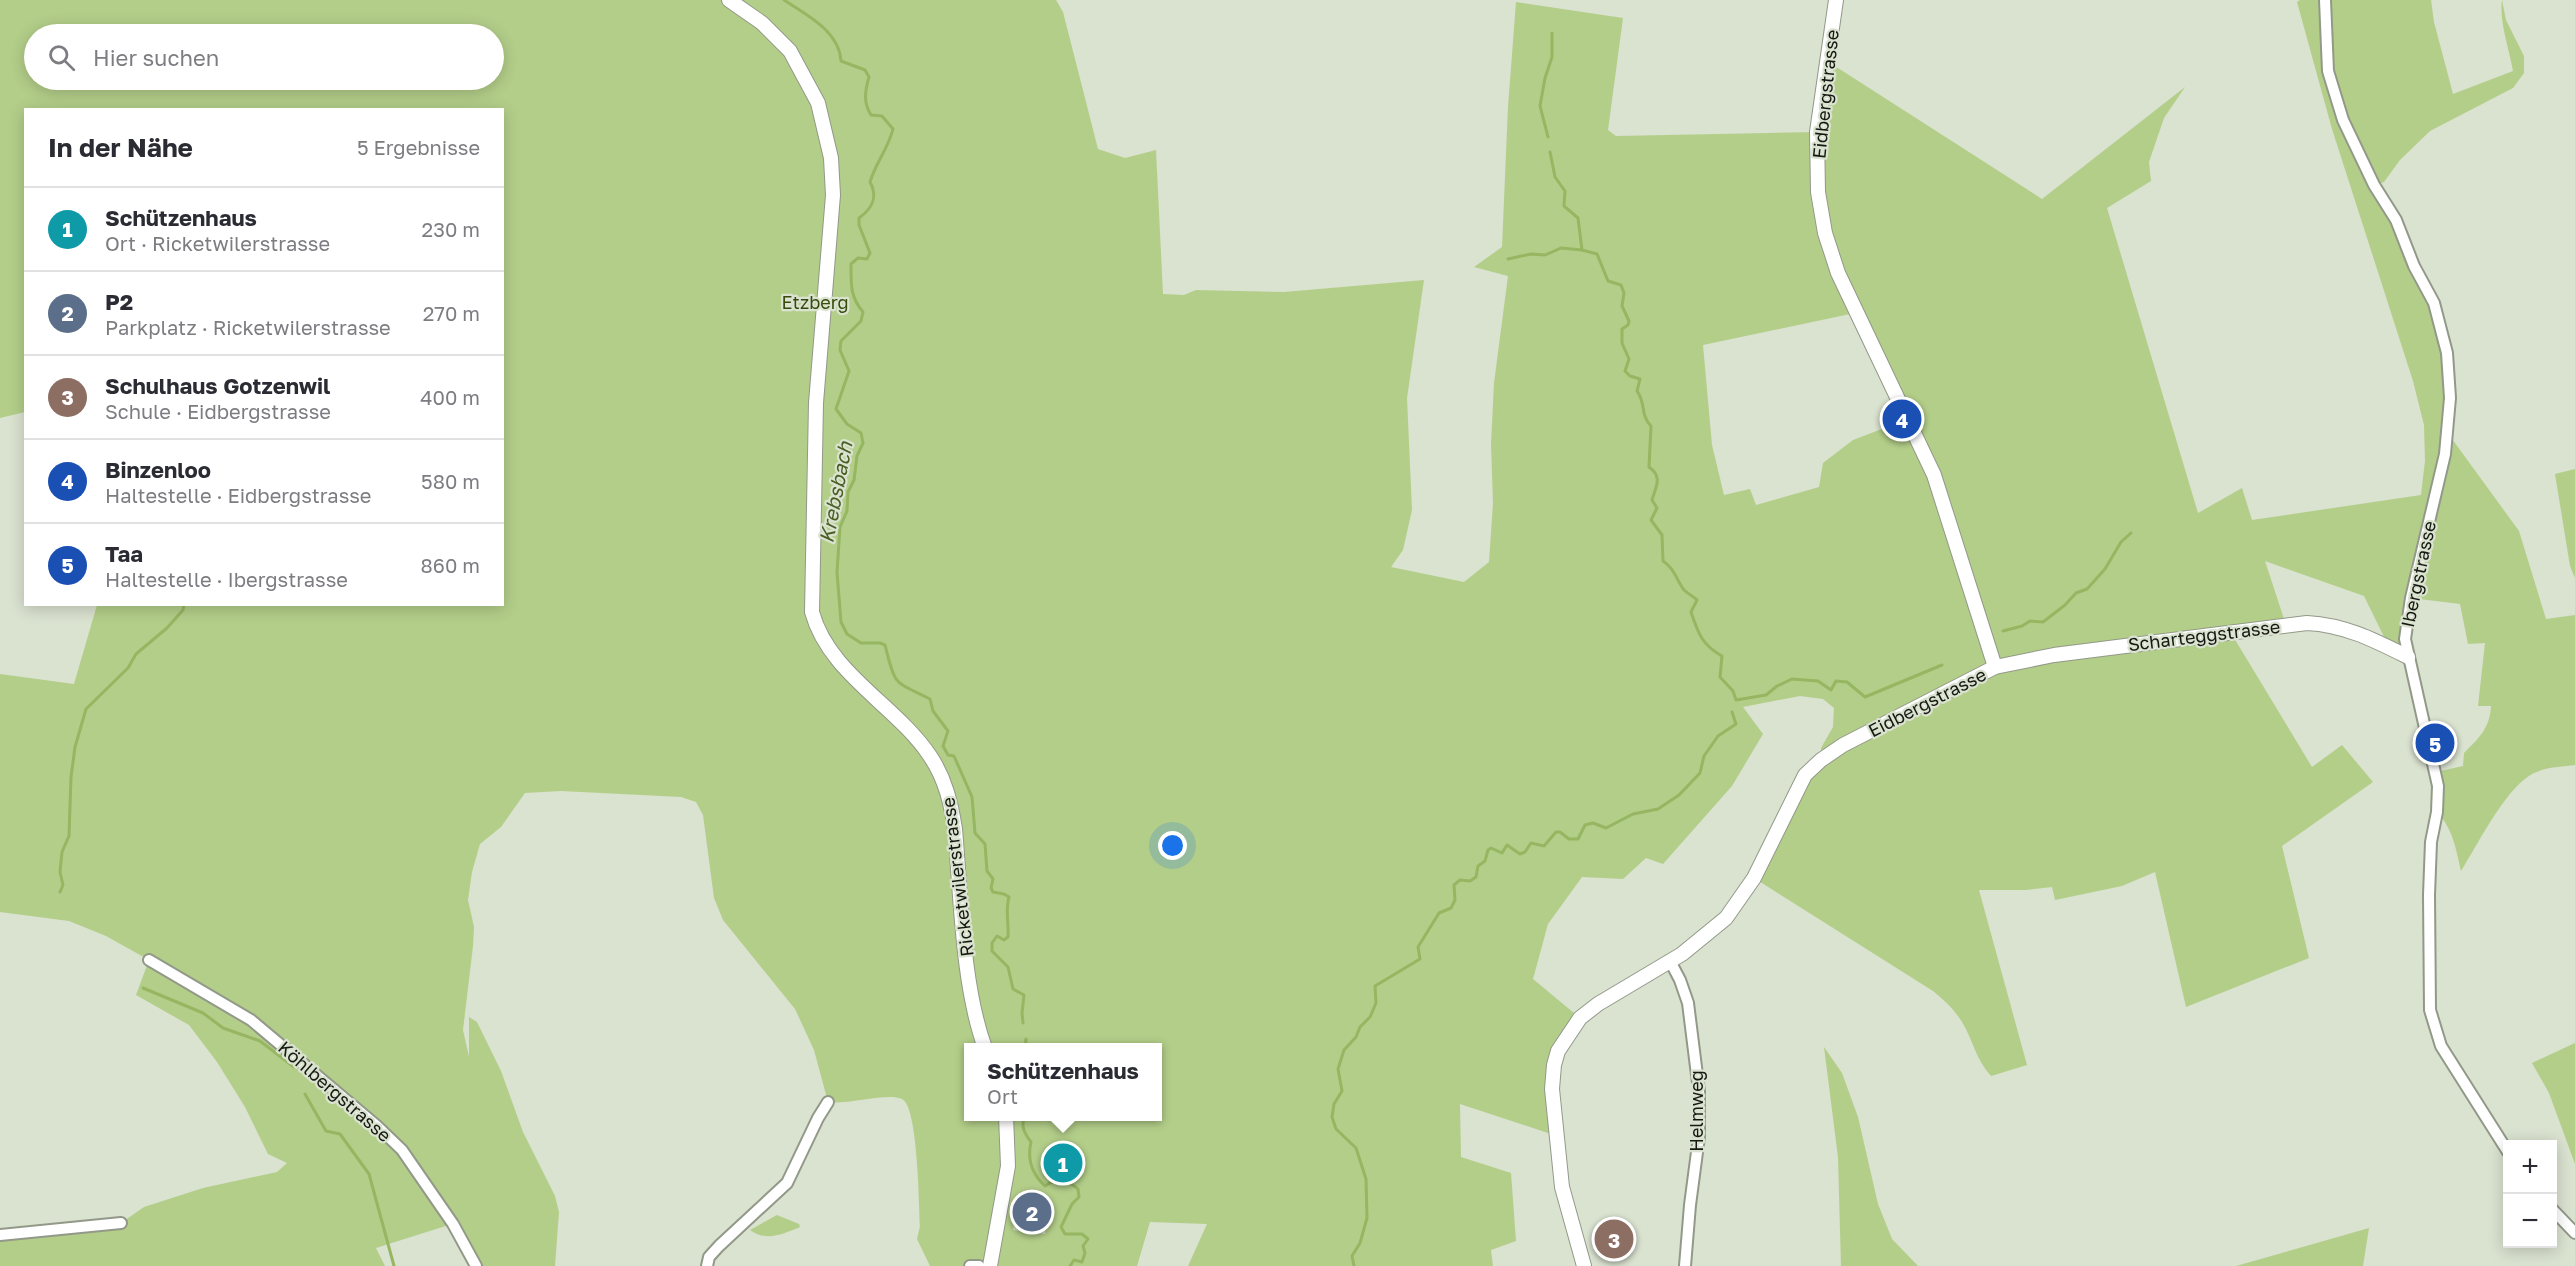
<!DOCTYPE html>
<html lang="de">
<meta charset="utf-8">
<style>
:root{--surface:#fff;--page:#f2f2f3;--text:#2b2b33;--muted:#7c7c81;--line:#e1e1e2;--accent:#1d50bd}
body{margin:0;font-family:"Golos Text",sans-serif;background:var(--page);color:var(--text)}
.controls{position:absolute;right:18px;bottom:18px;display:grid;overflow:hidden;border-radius:0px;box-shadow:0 3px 15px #0003}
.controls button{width:54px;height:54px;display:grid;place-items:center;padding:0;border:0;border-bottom:2px solid var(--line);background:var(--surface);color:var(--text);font:30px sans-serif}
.you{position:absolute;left:1173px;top:846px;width:21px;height:21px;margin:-15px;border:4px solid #fff;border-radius:50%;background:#1a73e8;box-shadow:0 0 0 9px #1a73e833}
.badge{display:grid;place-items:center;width:39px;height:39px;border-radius:50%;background:var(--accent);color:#fff;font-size:20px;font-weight:700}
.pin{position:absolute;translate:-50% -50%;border:3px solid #fff;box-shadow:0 2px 6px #0006}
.popup{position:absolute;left:964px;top:1043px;width:198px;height:78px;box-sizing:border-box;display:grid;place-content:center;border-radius:0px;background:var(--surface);filter:drop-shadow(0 2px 4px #0005);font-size:20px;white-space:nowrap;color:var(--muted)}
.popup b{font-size:22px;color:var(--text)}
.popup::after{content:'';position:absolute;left:50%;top:100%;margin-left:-12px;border:12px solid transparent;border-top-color:var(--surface)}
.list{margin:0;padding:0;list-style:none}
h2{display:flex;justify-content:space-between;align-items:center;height:78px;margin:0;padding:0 24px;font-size:26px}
h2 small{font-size:20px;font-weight:400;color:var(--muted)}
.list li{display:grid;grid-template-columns:39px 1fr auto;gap:18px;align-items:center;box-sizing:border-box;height:84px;padding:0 24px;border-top:2px solid var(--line)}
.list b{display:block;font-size:22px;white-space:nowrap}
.list p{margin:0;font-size:20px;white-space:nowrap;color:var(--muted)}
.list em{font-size:20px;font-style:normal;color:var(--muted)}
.icon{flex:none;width:33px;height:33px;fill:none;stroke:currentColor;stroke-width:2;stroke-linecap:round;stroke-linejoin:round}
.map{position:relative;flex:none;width:2575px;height:1266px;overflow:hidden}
.search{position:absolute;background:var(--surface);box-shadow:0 3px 15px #0003;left:24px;top:24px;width:480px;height:66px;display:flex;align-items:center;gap:15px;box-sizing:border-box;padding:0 21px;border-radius:33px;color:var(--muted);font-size:22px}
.panel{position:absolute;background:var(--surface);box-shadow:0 3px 15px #0003;left:24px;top:108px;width:480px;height:498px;border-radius:0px}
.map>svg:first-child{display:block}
</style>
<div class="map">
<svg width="2575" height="1266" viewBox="0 0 2575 1266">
<rect width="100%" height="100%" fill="#dae2d0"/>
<g fill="#b3ce89" fill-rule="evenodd">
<path d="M0 0H1056L1063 12 1098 149 1125 158 1156 150 1163 294 1184 295 1196 290 1284 292 1424 280 1407 398 1412 510 1403 550 1391 567 1464 582 1489 562 1493 503 1491 444 1494 383 1508 276 1474 267 1502 247 1508 107 1516 2 1623 18 1608 130 1616 136 1817 132 1827 61 2042 199 2185 87 2164 118 2149 162 2151 181 2107 208 2198 513 2242 488 2252 520 2421 495 2425 461 2424 425 2413 381 2332 129 2297 2 2300 0H2431L2434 22 2453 94 2513 71C2509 48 2499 21 2502 0L2506 20 2524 56V73L2513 88 2430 131 2400 160 2384 182 2375 185 2440 319 2447 432 2519 531 2546 619 2575 615V765C2560 767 2542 767 2529 776 2503 793 2478 844 2461 871 2456 849 2453 829 2437 812L2436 772 2463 766 2464 753C2479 738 2490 728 2491 706H2478L2485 643 2468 644 2460 604 2411 598 2408 657 2389 647 2364 596 2265 561 2286 625 2231 633 2312 767 2342 745 2373 782 2282 846 2309 958 2186 1007 2155 872 2122 886 2055 900 2052 887 2026 890H1979L2027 1065 1991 1076C1976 1060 1973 1040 1962 1022 1954 1009 1945 1001 1933 991L1754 878 1821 760V748L1833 727 1834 708 1823 699 1800 696 1743 707 1763 734 1732 786 1663 864 1646 858 1623 879 1582 877 1548 924 1533 979 1580 1018 1558 1051 1557 1136 1460 1104 1461 1157 1511 1173 1516 1241 1491 1250 1493 1266H1188L1207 1224 1150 1222 1137 1266H930L917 1239 920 1226C919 1205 918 1106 902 1099 889 1092 847 1105 828 1102L814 1050 795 1009 723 920 714 898 703 815 696 802 681 797 561 791 525 793 501 827 480 844 472 872 468 900 474 927 473 946 463 1030 469 1057V1017L477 1022 501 1071 523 1132 555 1196 559 1212 555 1266H482L475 1261 452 1224 376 1248 385 1266H0V1235L121 1223 144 1207 203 1188 277 1172 287 1163 268 1154 245 1107 217 1062 189 1025 136 995 149 960 106 936 69 921 0 912V674L74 684 97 605 502 604V110H26L25 412 0 418ZM34 34H494V80H34ZM1855 313 1908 419 1853 440 1823 463 1819 487 1756 505 1750 489 1724 495 1712 445 1703 345ZM968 1048H1158V1116H968ZM1018 1193 1049 1197 1045 1234 1013 1230Z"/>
<polygon points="2575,469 2575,578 2570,566 2555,474"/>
<polygon points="2575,1043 2575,1164 2549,1093 2532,1063"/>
<polygon points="1824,1047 1842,1073 1858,1117 1878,1204 1892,1239 1918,1266 1841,1266 1838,1157"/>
<path d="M777 1215 799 1224 800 1227C783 1234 766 1242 750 1230Z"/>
<polygon points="2369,1228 2363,1266 2236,1266"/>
</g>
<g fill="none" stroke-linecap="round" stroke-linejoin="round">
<g stroke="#96b661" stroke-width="3">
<path d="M784 0C807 15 839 31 841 61L865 70 869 77C865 91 863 102 871 115L882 116 893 129C888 149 876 162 870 182 878 197 873 208 859 218V225L870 253 867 259 858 258 851 264C851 284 850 297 863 312L861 321 841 341 840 350 849 371 836 409 847 424 861 433 863 443 857 456 854 480 848 492 847 511 840 527 837 572 841 622 847 634 861 643H880L885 645C896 688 893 680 930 699L933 711 948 731 943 746 948 755 954 756 972 797 975 833 985 844 987 871 993 879 991 888 993 892 1004 894 1009 897C1005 911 1009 923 1008 937L1004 940 997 936 992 943V951L1008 967 1013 989 1024 995 1022 1013 1023 1023"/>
<polyline points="1548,137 1540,106 1545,78 1552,57 1552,33"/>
<path d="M1550 152 1555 177 1565 191 1564 206 1578 218 1582 250 1597 254 1608 281 1621 285 1624 293 1622 306 1629 321 1628 325 1622 329V343L1629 359 1625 371 1630 376 1640 379 1637 391C1646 403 1640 415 1651 426L1649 467C1663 477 1656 486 1652 500L1657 508 1651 520 1662 535 1663 561C1674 568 1676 579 1684 590 1688 594 1693 596 1697 600L1691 612C1698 633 1702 645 1722 656L1720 677 1733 691 1736 700 1766 695 1777 686 1792 679 1818 681 1831 690 1836 681 1847 682 1865 697 1942 665"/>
<polyline points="1508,259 1531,254 1545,255 1561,248 1582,250"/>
<polyline points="2003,631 2022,626 2030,621 2043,622 2065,605 2076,593 2087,589 2105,569 2121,542 2131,533"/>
<polyline points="60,892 63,885 60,872 62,852 69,836 71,777 75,747 86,709 128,668 136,654 167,628 183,610 184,604"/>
<polyline points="143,988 203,1013 223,1028 260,1041 294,1067"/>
<polyline points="1025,1048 1026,1039"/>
<polyline points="305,1094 326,1131 340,1134 369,1174 394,1266"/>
<path d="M1025 1116C1020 1126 1025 1134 1031 1142 1027 1159 1032 1174 1045 1186 1055 1178 1068 1180 1078 1189L1079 1197 1072 1204 1061 1227 1065 1234H1082L1088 1239 1083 1246 1085 1253 1082 1262 1074 1260 1070 1266"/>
<polyline points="1354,1266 1352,1256 1360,1243 1367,1218 1366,1179 1356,1148 1336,1129 1332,1117 1334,1104 1342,1091 1338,1069 1344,1050 1356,1037 1360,1027 1370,1017 1376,1003 1375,986 1420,959 1418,947 1439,913 1451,908 1455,900 1454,885 1460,880 1470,881 1476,877 1478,866 1485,861 1488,850 1491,848 1502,853 1507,845 1520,854 1525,852 1531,843 1544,846 1556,832 1560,832 1569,839 1578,839 1585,825 1593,823 1606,828 1633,814 1658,809 1679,795 1700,773 1704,756 1718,736 1736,724 1732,712"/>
</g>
<g stroke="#929988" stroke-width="14">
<g id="minor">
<polyline points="2325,0 2328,71 2343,120 2374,185 2396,220 2414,266 2434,303 2447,353 2450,398 2445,454 2411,598 2405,639 2438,786 2437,812 2431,842 2429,895 2430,1010 2441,1046 2508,1152"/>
<polyline points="149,960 251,1020 377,1126 402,1150 453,1224 476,1266"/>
<polyline points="1670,961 1680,980 1688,1003 1699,1091 1699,1137 1690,1205 1685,1266"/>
<polyline points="2552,1209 2575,1233"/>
<polyline points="0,1235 121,1223"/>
<polyline points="707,1266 709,1257 719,1246 787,1183 818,1118 828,1102"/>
<polyline points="970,1266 979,1266"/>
</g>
</g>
<g stroke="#929988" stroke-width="16">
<g id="tertiary">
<path d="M729 0 762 23 790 51 818 103 831 158 833 195 816 403 812 612C829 674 896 705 930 756 945 778 951 803 955 829 961 896 962 985 985 1048"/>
<polyline points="1836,0 1817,132 1818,192 1825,233 1838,273 1934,475 1995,667"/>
<polyline points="990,1266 1008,1166 1006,1116"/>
<path d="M1584 1266 1562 1187 1552 1089 1554 1065 1558 1051 1580 1018 1598 1004 1682 954 1726 918 1754 878 1805 775 1821 760 1843 745 1995 667 2054 655 2307 623C2345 625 2374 640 2408 657"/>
</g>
</g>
<use href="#minor" stroke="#fff" stroke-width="10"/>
<use href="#tertiary" stroke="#fff" stroke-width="14"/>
</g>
<g text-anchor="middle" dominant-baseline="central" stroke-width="4.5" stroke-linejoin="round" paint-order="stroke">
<g font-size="18" fill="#161812" stroke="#dae2d0">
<text transform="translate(1825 94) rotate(-84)">Eidbergstrasse</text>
<text transform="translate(2418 574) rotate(-78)">Ibergstrasse</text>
<text transform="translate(2204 635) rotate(-7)">Scharteggstrasse</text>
<text transform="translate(1927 702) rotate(-27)">Eidbergstrasse</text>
<text transform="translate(957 877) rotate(-97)">Ricketwilerstrasse</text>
<text transform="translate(335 1091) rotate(41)">Köhlbergstrasse</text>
<text transform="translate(1696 1111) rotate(-90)">Helmweg</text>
</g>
<g font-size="18" fill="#374a0c" stroke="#dae2d0">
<text x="815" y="302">Etzberg</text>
</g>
<g font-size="20" font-style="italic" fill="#4a5f24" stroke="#dae2d0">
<text transform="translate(835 492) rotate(-79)">Krebsbach</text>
</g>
</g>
</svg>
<div class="controls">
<button>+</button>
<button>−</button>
</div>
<div class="you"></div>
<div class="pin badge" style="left:1063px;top:1163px;background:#0f9aa8">1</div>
<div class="popup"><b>Schützenhaus</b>Ort</div>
<div class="pin badge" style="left:1032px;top:1212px;background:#5c6f8a">2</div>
<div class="pin badge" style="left:1614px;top:1239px;background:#8d6e63">3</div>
<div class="pin badge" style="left:1902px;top:419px;background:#1a4fb4">4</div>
<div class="pin badge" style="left:2435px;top:743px;background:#1a4fb4">5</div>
<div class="search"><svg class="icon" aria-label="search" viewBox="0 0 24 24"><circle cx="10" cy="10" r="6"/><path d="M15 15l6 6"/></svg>Hier suchen</div>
<section class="panel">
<h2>In der Nähe<small>5 Ergebnisse</small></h2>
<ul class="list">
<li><span class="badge" style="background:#0f9aa8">1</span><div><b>Schützenhaus</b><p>Ort · Ricketwilerstrasse</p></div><em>230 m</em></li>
<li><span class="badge" style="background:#5c6f8a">2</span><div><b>P2</b><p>Parkplatz · Ricketwilerstrasse</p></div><em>270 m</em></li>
<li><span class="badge" style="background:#8d6e63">3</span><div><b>Schulhaus Gotzenwil</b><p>Schule · Eidbergstrasse</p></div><em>400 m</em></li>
<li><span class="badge" style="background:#1a4fb4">4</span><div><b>Binzenloo</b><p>Haltestelle · Eidbergstrasse</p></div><em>580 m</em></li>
<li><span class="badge" style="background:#1a4fb4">5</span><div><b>Taa</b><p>Haltestelle · Ibergstrasse</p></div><em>860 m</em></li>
</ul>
</section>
</div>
